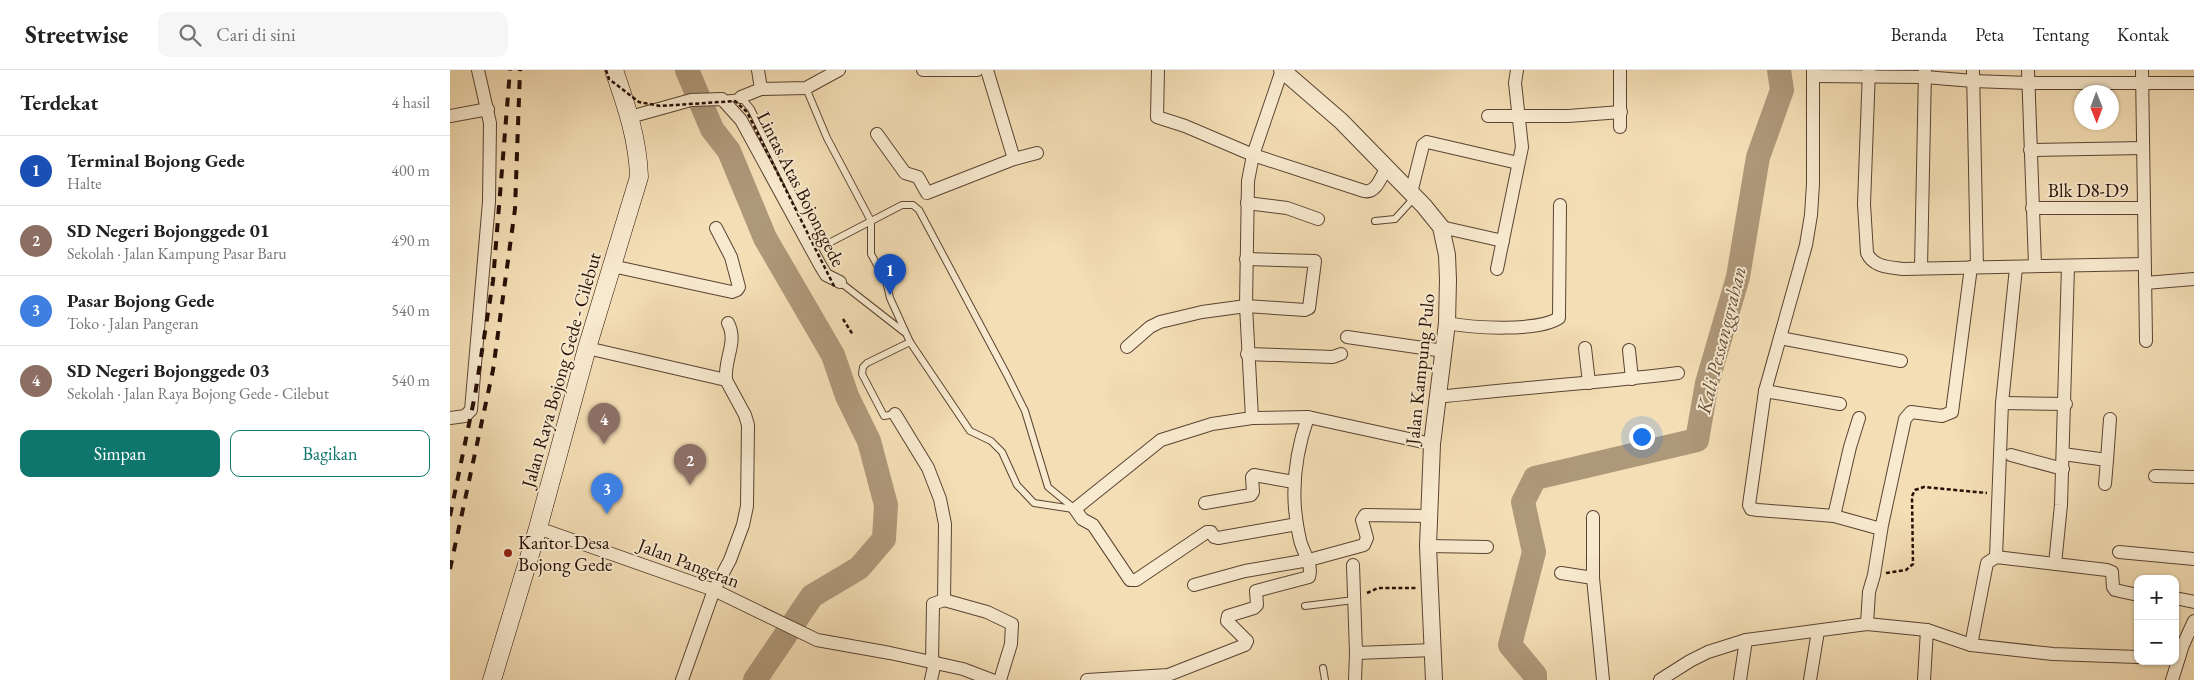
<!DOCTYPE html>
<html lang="id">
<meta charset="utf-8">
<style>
:root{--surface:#fff;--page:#f6f6f6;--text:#222;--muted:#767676;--line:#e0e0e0;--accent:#0f766e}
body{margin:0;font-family:"EB Garamond",serif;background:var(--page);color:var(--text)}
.controls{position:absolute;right:15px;bottom:15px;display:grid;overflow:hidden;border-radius:10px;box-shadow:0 1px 4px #0004}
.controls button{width:45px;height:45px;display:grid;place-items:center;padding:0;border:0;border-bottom:1px solid var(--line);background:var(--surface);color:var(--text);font:25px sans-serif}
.compass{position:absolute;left:1624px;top:15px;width:45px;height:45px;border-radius:50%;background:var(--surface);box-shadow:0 1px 4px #0004;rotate:179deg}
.you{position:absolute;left:1191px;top:366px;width:18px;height:18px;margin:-12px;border:4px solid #fff;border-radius:50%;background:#1a73e8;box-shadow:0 0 0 8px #1a73e833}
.badge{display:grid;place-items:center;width:32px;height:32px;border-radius:50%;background:var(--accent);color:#fff;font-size:16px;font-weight:700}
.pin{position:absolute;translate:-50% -41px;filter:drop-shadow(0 1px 2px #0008)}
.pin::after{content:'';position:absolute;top:26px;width:18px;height:15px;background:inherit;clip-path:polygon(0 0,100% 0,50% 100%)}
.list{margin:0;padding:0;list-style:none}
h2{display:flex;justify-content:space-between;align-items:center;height:65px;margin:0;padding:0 20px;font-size:21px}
h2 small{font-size:16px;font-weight:400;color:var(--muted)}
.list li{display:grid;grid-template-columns:32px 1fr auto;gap:15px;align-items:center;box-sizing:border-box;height:70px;padding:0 20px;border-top:1px solid var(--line)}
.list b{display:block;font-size:19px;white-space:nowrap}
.list p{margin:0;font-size:16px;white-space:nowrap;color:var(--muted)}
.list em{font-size:16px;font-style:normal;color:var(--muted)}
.actions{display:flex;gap:10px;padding:15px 20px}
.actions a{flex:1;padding:11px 0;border:1px solid var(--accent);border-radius:10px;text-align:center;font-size:18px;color:var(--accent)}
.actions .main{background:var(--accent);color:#fff}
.icon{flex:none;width:28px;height:28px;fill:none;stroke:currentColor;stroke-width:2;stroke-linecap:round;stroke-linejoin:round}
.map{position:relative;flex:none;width:1744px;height:610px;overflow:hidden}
header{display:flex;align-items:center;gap:30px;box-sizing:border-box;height:70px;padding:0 25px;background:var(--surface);border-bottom:1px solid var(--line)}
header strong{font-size:24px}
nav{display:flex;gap:28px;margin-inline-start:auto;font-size:18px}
.search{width:350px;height:45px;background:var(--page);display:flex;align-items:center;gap:12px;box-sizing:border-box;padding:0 18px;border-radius:10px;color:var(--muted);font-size:19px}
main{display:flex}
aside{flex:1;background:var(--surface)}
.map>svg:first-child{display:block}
</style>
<header>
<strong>Streetwise</strong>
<div class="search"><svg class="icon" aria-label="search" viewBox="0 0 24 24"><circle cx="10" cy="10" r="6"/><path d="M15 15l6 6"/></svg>Cari di sini</div>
<nav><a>Beranda</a><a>Peta</a><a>Tentang</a><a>Kontak</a></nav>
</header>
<main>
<aside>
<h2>Terdekat<small>4 hasil</small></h2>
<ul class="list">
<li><span class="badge" style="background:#1a4fb4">1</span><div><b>Terminal Bojong Gede</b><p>Halte</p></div><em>400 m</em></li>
<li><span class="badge" style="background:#8d6e63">2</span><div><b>SD Negeri Bojonggede 01</b><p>Sekolah · Jalan Kampung Pasar Baru</p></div><em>490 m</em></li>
<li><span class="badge" style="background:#3f7fe0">3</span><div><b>Pasar Bojong Gede</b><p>Toko · Jalan Pangeran</p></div><em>540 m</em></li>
<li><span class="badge" style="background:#8d6e63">4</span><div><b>SD Negeri Bojonggede 03</b><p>Sekolah · Jalan Raya Bojong Gede - Cilebut</p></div><em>540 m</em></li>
</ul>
<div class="actions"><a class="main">Simpan</a><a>Bagikan</a></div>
</aside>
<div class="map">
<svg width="1744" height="610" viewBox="0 0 1744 610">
<rect width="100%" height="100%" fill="#f4deb5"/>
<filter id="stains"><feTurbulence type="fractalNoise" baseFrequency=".004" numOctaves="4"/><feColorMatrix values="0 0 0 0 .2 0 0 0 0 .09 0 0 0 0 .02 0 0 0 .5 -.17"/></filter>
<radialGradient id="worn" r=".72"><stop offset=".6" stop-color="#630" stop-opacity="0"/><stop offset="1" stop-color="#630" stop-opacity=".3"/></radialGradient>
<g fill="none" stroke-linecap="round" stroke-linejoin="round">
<g stroke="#ae987a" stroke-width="24">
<polyline points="237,0 262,59 279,81 315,168 383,285 397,326 419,371 436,435 434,469 409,498 362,526 305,610"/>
<polyline points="1085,610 1085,605 1060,575 1084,482 1073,432 1085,408 1247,370 1257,313 1288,207 1308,87 1332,20 1329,0"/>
</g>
<g stroke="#5a4332" stroke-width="8">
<g id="service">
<polyline points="356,18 377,68 421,151 421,184 436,211 440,228 460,272 520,361 541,371 552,382 567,415 584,433 623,439"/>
<polyline points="273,29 291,27 301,39 365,169 371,174 377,174 452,135 463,135 469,140 557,305 575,341 598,417 625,439"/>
<polyline points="925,151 945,149 964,128"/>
<polyline points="390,212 454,262"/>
<polyline points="445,344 434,346 412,304 413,297 417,293 460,272"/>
<polyline points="855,536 904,530"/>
<polyline points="873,598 875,610"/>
</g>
</g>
<g stroke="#5a4332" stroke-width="14">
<g id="minor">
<polyline points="308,0 311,19"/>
<polyline points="473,0 527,0"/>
<path d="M708 0 707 47 735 56 803 85 914 121C926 124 931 107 937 97"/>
<polyline points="1170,0 1170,57"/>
<polyline points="1363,0 1363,114 1361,145 1356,175 1315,321 1299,435 1301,439 1308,440 1384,446 1431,459"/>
<path d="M1419 0 1414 134 1417 183C1423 197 1439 197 1453 199L1694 194"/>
<polyline points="1523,0 1527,197"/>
<polyline points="1578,0 1585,195"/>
<polyline points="1692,0 1696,271"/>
<polyline points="1363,6 1475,7 1523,11 1579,13 1744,13"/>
<polyline points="291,27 311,19 356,18 389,0"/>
<polyline points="0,46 38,39"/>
<polyline points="1038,46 1118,46 1171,42"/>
<polyline points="180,47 241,30 272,29 291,50 370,195 376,205 390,212"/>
<polyline points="427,64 455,103 468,107 477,123 564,89 537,0"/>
<polyline points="1580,80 1693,78"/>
<polyline points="564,89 587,83"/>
<polyline points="961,123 973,75 977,72 1068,93"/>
<polyline points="797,133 837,138 868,149"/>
<polyline points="1582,138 1693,138"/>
<polyline points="991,157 1053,171"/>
<polyline points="162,196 282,222 287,220 289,217 281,187 266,158"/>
<polyline points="1471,198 1475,0"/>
<polyline points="1047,199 1072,77 1065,13 1067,0"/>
<polyline points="1695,213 1744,209"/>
<path d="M997 253C1023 258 1087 262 1109 248L1110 135"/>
<polyline points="897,267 994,281"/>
<polyline points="1330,268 1451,291"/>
<polyline points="677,277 700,257 710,252 752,242 796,236 855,240 859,238 865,191 796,189"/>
<polyline points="137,278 276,310 295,345 298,355 297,436 293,455 280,490 264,520 232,610"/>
<polyline points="1135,278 1139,313"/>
<polyline points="1179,280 1182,309"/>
<polyline points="797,284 883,287 891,284"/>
<path d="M276 310C274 288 288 272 278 253"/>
<polyline points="1315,321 1390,334"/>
<path d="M987 327C1067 318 1148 313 1228 303"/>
<polyline points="1552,333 1616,334"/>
<polyline points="445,344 478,398 490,429 495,454 494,530 483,534 482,592"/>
<polyline points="0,348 15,346 21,340 39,132 40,53 28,0"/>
<polyline points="802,348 796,236 798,111 803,85 832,0"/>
<polyline points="1613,384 1657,390 1655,414"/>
<polyline points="1561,385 1613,399"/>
<polyline points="1657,390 1660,349"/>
<polyline points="1705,406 1744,407"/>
<polyline points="755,433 801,425 803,422 802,407 804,405 844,412"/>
<polyline points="1384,446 1400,377 1409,348"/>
<polyline points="1143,447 1143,508 1153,610"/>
<polyline points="847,454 768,468 764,467 761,462 757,462 686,510 680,510 643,455 632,449 625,439 711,370 762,354 802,348 858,347 982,374"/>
<polyline points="88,458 264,520 367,570 440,583 513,599 542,610"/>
<polyline points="978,476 1037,477"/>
<polyline points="1669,482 1744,489"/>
<polyline points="1546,487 1552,333 1566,198"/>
<polyline points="1605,494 1611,435 1618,196"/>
<polyline points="903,495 906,583 984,580"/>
<polyline points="1111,503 1143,508"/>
<polyline points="744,515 795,501 859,490 914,475 917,468 912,450 915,445 979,446"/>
<polyline points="1725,528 1744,532"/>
<polyline points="494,530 537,542 562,554 561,574 550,610"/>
<polyline points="1417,554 1419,522 1424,505 1432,455 1455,349 1461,342 1492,346 1502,342 1521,197"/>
<polyline points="1521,575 1537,493 1546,487 1657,500 1662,502 1663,517 1665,520 1688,525"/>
<polyline points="481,610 485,592"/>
<path d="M637 610 718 605 795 575 797 571 777 551 778 546 804 538 807 535 806 521 859 507C863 494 853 483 850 470 840 429 844 387 858 347"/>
<polyline points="905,610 906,583"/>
<polyline points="1210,610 1240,591 1258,582 1296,570 1417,554 1477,560 1521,575 1603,584 1688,587"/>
<polyline points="1290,610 1296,570"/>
<polyline points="1360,610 1368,561"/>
<polyline points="1474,610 1477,560"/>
<polyline points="1722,610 1733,575 1744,551"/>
</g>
</g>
<g stroke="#5a4332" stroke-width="18">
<polyline id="tertiary" points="832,0 891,51 974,136 991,157 997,185 998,210 997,253 982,374 981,400 978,476 984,610"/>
</g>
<g stroke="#260f07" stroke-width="19">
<path id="secondary" d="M42 610 88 458 137 278 189 107C188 69 176 35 164 0"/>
</g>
<g stroke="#260f07" stroke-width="2.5" stroke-dasharray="4 2.5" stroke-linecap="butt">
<polyline points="393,249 403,265"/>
<polyline points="1436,503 1456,500 1463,494 1462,426 1465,420 1474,417 1537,423"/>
<polyline points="917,523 928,518 967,518"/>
</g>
<use href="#service" stroke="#f8eacf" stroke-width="6"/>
<use href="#minor" stroke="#f8eacf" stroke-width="12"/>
<use href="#tertiary" stroke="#f8eacf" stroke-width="16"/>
<use href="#secondary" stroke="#f8eacf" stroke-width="18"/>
<g stroke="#260f07" stroke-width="4" stroke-dasharray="9 9" stroke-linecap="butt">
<polyline points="0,446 25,325 43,211 60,0"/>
<polyline points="0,499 43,300 65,139 70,0"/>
</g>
<polyline stroke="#260f07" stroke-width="2.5" stroke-dasharray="4 2.5" stroke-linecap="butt" points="156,0 159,9 189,32 210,36 285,31 297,42 385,218"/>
</g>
<circle fill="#8f2418" stroke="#f8eacf" stroke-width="2" cx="58" cy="483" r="5"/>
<g text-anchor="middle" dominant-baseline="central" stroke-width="4" stroke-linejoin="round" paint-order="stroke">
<g font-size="19" fill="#260f07" stroke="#f8eacf">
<text transform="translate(351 119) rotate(63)">Lintas Atas Bojonggede</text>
<text x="1638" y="120">Blk D8-D9</text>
<text transform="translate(970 299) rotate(-84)">Jalan Kampung Pulo</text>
<text transform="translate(111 300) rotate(-74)">Jalan Raya Bojong Gede - Cilebut</text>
<text transform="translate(239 493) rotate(21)">Jalan Pangeran</text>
</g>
<g font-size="19" fill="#260f07" stroke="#f8eacf" text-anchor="start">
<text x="68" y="472">Kantor Desa<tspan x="68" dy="22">Bojong Gede</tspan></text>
</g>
<g font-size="20" font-style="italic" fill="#634d3b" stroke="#f8eacf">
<text transform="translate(1271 270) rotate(-76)">Kali Pessanggrahan</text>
</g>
</g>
<rect width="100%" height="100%" filter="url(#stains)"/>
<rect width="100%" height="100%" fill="url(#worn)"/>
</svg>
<div class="controls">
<button>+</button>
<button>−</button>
</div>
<svg class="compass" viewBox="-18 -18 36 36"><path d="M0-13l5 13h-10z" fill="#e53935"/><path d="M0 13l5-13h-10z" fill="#767676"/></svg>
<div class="you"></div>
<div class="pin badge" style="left:440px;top:225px;background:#1a4fb4">1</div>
<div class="pin badge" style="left:240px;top:415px;background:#8d6e63">2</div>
<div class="pin badge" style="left:157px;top:444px;background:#3f7fe0">3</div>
<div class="pin badge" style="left:154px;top:374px;background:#8d6e63">4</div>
</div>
</main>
